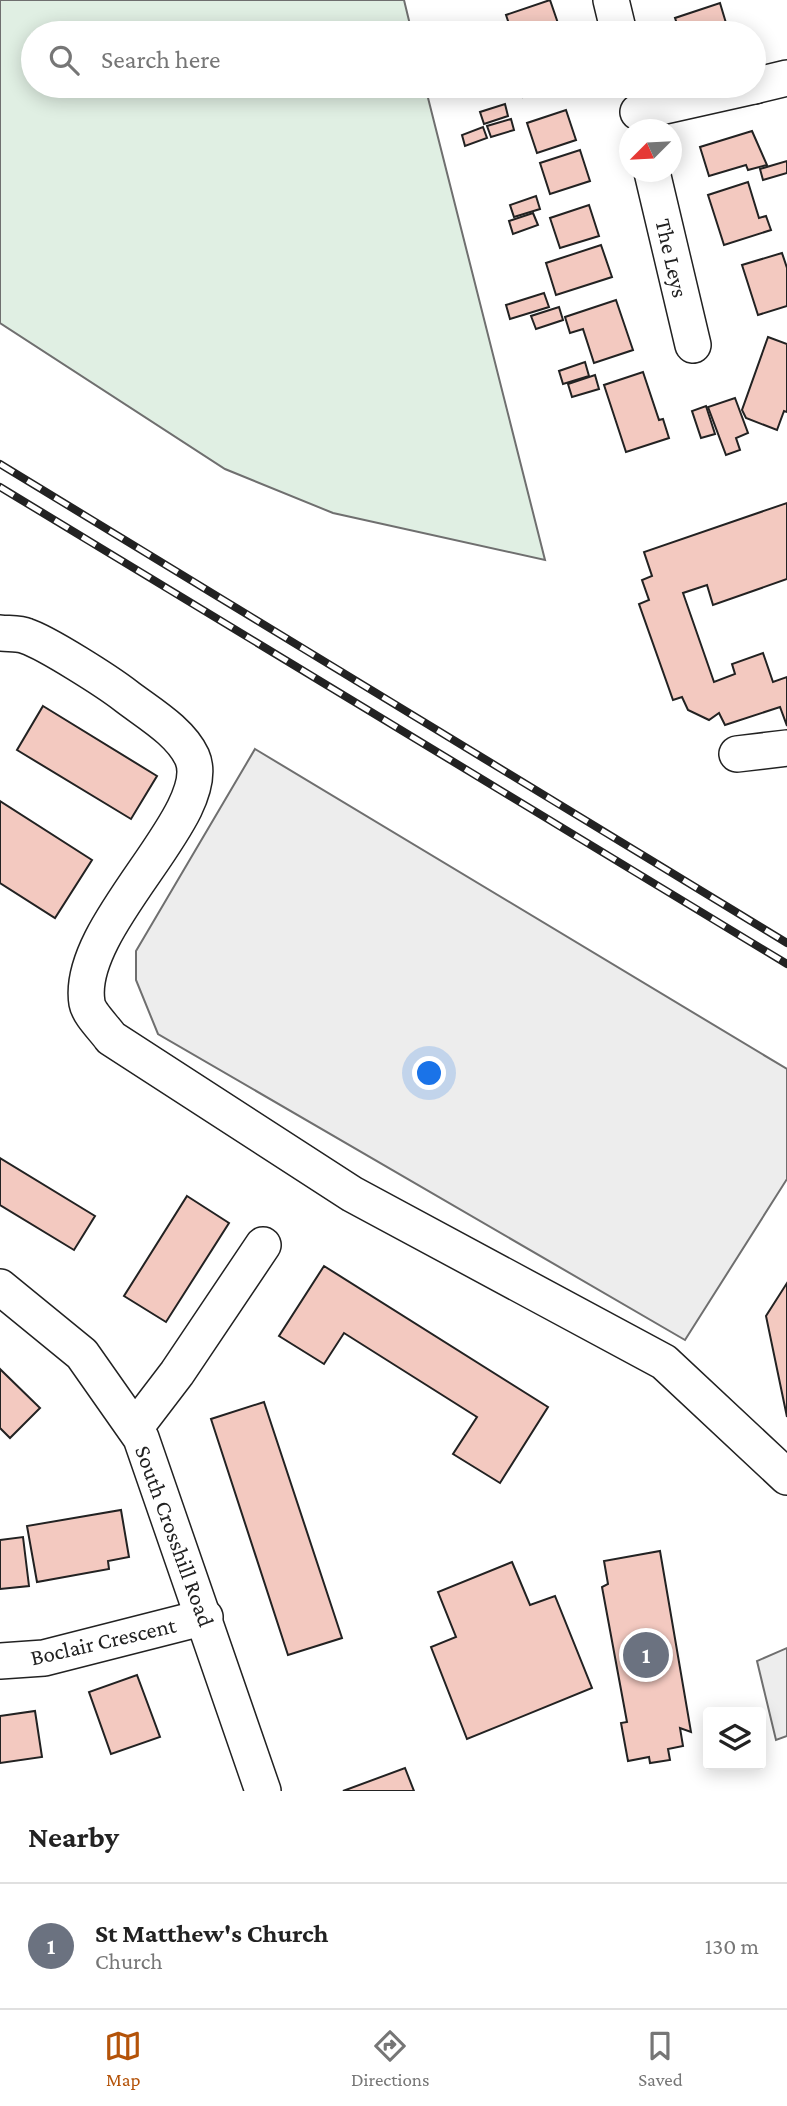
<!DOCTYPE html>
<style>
:root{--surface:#fff;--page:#f6f6f6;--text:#222;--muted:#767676;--line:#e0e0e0;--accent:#b45309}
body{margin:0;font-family:"Crimson Pro",serif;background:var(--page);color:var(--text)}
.controls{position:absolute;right:21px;bottom:21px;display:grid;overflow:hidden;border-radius:7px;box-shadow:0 4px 18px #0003}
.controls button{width:63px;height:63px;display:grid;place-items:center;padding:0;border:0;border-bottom:2px solid var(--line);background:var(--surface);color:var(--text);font:35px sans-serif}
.compass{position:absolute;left:619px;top:119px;width:63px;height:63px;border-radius:50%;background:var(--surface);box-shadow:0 4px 18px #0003;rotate:246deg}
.you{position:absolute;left:430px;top:1074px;width:24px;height:24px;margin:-18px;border:5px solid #fff;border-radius:50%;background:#1a73e8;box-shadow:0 0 0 10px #1a73e833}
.badge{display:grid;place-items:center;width:46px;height:46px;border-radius:50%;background:var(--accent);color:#fff;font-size:23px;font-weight:700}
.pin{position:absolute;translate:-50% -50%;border:4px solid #fff;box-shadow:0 2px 7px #0006}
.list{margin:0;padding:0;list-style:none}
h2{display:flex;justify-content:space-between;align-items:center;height:91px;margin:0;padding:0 28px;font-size:30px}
h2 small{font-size:23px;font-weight:400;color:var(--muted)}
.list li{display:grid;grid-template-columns:46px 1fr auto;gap:21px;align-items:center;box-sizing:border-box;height:126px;padding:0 28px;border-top:2px solid var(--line)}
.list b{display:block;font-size:26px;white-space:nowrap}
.list p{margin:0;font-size:23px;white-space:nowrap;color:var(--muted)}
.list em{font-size:23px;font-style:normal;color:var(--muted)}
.icon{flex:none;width:38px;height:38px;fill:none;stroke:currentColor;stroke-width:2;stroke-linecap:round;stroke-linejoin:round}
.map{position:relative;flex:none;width:787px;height:1791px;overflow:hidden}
.search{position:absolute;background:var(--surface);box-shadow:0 4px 18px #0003;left:21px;right:21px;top:21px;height:77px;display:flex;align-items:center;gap:18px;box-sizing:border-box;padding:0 24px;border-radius:38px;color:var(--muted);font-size:26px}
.sheet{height:217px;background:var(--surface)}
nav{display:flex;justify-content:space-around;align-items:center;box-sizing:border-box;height:98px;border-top:2px solid var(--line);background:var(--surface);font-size:19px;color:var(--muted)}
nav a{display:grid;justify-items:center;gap:4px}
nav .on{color:var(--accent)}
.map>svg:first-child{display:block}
</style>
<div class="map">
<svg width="787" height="1791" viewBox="0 0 787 1791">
<rect width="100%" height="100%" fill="#fff"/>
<polygon fill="#e0efe3" stroke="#6f6f6f" stroke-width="2" points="0,0 404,0 412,33 33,33 33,86 425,86 545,560 333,513 225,469 0,323"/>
<g fill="#ededed" stroke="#6f6f6f" stroke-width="2">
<polygon points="255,749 787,1069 787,1179 685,1340 158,1034 136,980 136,951"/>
<polygon points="787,1648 787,1736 776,1740 757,1661"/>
</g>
<g fill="#f3c9c0" stroke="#222" stroke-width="2">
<polygon points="550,0 561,32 512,33 506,15"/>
<polygon points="720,3 729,33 680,33 675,18"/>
<polygon points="519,86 557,86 523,97"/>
<polygon points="505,104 508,116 484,124 480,112"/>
<polygon points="566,110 576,140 537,153 527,123"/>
<polygon points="511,119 514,130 491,137 487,126"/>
<polygon points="483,127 487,138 465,146 462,135"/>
<polygon points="752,131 767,165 748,170 746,165 709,176 700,147"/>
<polygon points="580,150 590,181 550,194 540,163"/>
<polygon points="787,161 787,173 763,180 760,169"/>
<polygon points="748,182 759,218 766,216 771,230 724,245 708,195"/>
<polygon points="536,196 540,209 514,217 510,205"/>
<polygon points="589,205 599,236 560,248 550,218"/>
<polygon points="533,213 538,225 513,234 509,221"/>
<polygon points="601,245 612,277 556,295 546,263"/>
<polygon points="782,253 787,268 787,306 758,315 742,265"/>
<polygon points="544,293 549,307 510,319 506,305"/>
<polygon points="616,300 633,350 594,363 583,329 570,333 565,317"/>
<polygon points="559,307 563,320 536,329 531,316"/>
<polygon points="768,337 787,344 787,412 784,411 777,430 746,418 742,410"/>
<polygon points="585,362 589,376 563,384 559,371"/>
<polygon points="643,372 659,420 663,419 669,438 626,452 604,385"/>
<polygon points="595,375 599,389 572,397 568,384"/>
<polygon points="735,398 748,433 736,438 740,450 726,455 708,407"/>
<polygon points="706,406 715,434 701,438 692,411"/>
<polygon points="787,503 787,579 713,605 707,585 683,593 714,682 735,674 732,664 763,653 773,682 787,677 787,726 780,707 725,725 719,713 709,720 688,710 682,697 673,700 639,604 649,600 642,580 652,576 644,552"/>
<polygon points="43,706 157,776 131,819 17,750"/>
<polygon points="0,801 92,860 55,918 0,883"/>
<polygon points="0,1158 95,1216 74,1250 0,1205"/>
<polygon points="187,1196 229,1223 166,1322 124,1296"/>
<polygon points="324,1266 548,1407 500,1483 453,1454 477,1417 344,1333 324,1364 279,1336"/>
<polygon points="787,1283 787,1417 766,1316"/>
<polygon points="0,1369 40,1408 10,1438 0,1428"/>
<polygon points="264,1402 342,1638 288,1655 211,1419"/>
<polygon points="121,1510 129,1557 108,1561 109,1569 37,1582 27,1526"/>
<polygon points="23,1537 29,1586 0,1589 0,1540"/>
<polygon points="660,1551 691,1732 680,1728 683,1746 668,1749 670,1760 650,1763 649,1757 628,1761 621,1723 627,1722 602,1587 608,1584 604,1561"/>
<polygon points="512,1562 530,1605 555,1596 592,1688 467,1739 431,1647 456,1637 438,1592"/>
<polygon points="137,1675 160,1737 111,1754 89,1692"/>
<polygon points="35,1711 42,1757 0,1763 0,1716"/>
<polygon points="405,1768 414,1791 343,1791"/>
</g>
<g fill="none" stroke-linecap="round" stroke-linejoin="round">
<g stroke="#222" stroke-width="38">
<g id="minor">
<polyline points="611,0 619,33"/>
<polyline points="754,86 787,78"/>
<polyline points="638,112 754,86"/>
<polyline points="652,172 693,345"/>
<path d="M0 633C8 634 19 633 26 636 47 643 108 682 126 696 148 713 180 731 192 757 217 814 74 926 87 1003 89 1014 104 1028 111 1038L352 1194 664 1362 787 1477"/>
<polyline points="737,754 787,748"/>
<polyline points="0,1287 82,1354 141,1438 263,1791"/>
<polyline points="135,1428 177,1373 263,1245"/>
<polyline points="0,1661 44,1658 205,1617"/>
</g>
</g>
<use href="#minor" stroke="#fff" stroke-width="35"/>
<g stroke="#222" stroke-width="8">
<g id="rail">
<polyline points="0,464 787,943"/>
<polyline points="0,487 787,964"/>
</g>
</g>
<use href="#rail" stroke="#fff" stroke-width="5" stroke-dasharray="16" stroke-linecap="butt"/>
</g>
<g text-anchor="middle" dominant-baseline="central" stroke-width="5" stroke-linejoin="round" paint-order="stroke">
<g font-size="23" fill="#222" stroke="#fff">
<text transform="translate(672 258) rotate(77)">The Leys</text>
<text transform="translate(175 1536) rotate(70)">South Crosshill Road</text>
<text transform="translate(103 1641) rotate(-13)">Boclair Crescent</text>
</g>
</g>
</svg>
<div class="controls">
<button><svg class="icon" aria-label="layers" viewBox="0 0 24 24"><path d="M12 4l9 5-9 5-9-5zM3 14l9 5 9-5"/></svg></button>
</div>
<svg class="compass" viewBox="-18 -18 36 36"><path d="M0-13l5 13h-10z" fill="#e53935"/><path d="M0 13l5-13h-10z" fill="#767676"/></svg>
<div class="you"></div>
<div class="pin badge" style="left:646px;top:1655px;background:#6b7280">1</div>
<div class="search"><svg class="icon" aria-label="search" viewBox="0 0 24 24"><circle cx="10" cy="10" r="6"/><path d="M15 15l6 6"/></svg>Search here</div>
</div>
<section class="sheet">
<h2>Nearby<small></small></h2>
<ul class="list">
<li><span class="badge" style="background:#6b7280">1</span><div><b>St Matthew's Church</b><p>Church</p></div><em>130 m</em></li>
</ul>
</section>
<nav>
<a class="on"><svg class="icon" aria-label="map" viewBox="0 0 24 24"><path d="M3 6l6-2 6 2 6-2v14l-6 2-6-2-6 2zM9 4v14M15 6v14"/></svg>Map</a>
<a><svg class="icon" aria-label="directions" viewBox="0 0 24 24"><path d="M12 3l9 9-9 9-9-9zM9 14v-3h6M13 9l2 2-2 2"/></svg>Directions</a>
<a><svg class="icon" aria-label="saved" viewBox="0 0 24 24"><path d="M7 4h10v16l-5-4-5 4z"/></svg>Saved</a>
</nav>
